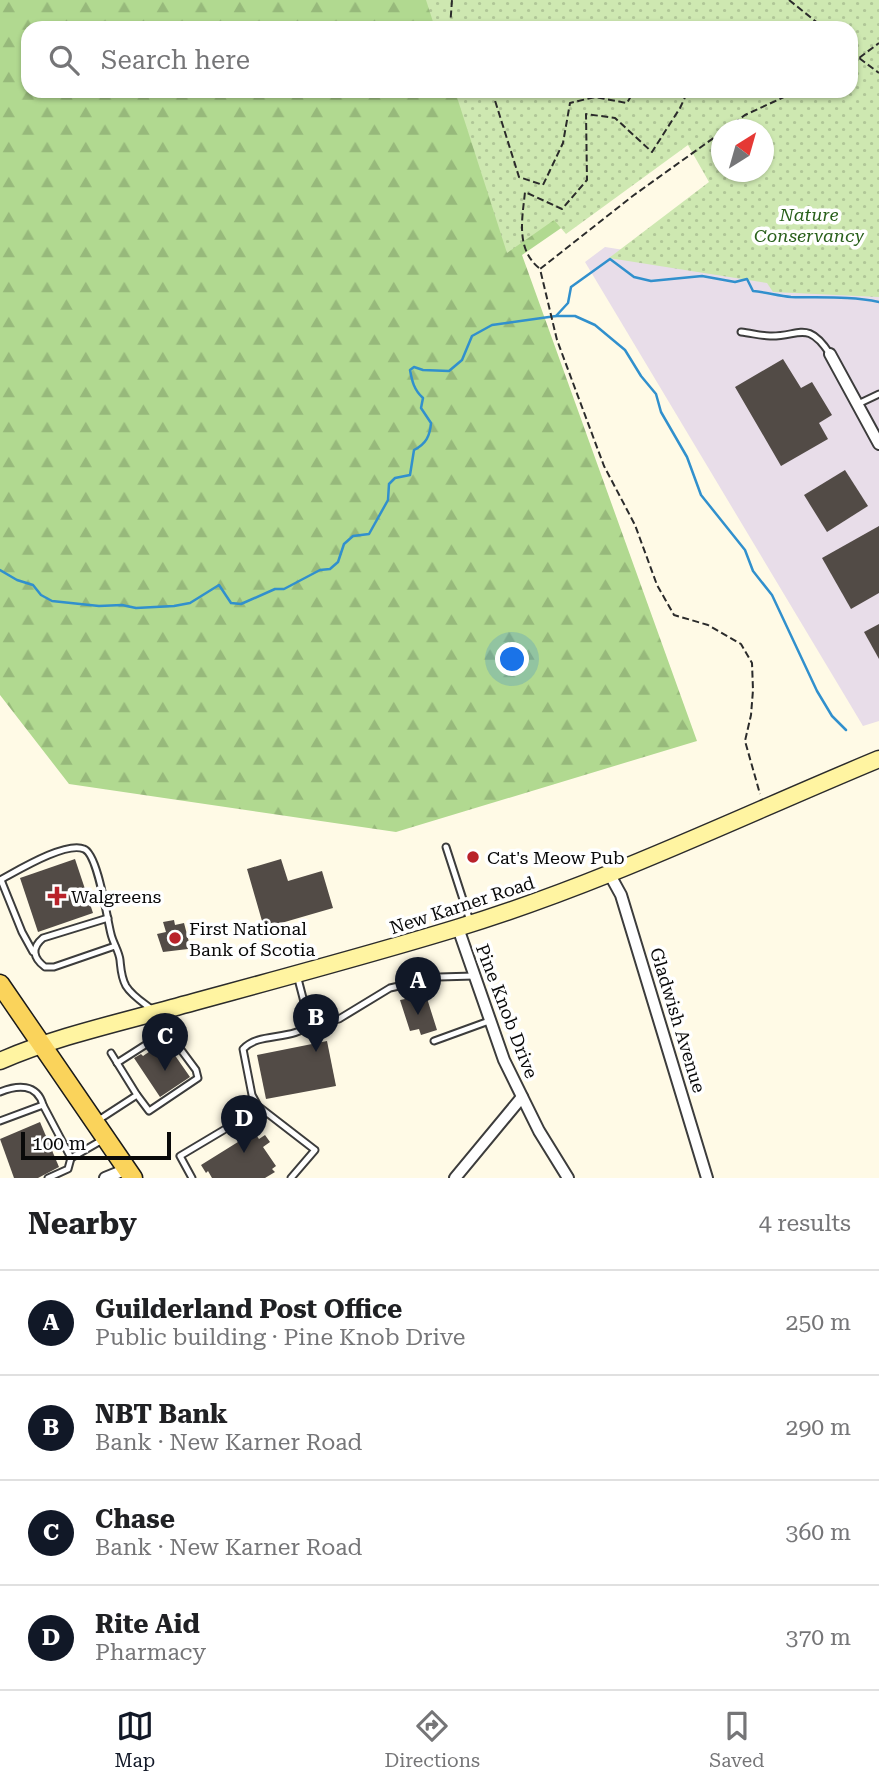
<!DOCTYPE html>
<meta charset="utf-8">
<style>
:root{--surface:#fff;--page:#f2f2f2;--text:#202124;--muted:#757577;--line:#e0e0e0;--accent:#111827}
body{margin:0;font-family:"Roboto Serif",serif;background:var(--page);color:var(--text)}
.compass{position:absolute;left:711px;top:119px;width:63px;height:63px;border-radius:50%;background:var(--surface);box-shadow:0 2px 5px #0004;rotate:37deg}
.scale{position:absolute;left:21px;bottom:18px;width:150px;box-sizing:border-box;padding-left:7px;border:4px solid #090909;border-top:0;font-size:19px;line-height:24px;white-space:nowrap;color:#090909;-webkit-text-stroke:5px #fff;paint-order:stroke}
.you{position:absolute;left:513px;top:660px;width:24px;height:24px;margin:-18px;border:5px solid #fff;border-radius:50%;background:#1a73e8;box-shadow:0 0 0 10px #1a73e833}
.badge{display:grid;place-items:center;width:46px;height:46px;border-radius:50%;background:var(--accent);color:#fff;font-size:23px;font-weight:700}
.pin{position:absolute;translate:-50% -58px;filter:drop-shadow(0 2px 4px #0008)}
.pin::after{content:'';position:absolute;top:37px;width:24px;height:21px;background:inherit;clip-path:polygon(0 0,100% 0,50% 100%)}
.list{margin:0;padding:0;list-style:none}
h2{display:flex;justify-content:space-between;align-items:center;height:91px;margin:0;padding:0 28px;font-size:30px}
h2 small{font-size:23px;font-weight:400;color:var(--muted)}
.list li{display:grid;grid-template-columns:46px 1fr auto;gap:21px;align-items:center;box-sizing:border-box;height:105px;padding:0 28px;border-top:2px solid var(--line)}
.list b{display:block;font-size:26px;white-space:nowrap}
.list p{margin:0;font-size:23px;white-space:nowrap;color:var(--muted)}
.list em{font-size:23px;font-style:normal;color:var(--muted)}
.icon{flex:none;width:38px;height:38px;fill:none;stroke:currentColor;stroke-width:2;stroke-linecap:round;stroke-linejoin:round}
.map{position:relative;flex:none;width:879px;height:1178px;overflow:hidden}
.search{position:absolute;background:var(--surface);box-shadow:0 2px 5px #0004;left:21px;right:21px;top:21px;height:77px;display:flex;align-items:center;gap:18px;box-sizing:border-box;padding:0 24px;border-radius:21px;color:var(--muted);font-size:26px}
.sheet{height:511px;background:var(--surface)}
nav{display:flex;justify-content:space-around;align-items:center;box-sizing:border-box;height:98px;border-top:2px solid var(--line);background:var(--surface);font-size:19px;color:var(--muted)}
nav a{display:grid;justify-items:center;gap:4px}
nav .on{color:var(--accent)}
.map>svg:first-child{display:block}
</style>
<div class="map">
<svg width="879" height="1178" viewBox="0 0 879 1178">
<defs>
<pattern id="forest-firs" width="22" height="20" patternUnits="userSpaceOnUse" patternTransform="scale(1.75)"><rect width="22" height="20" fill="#b1d990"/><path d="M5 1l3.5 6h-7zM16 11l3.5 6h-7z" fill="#97b97b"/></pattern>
<pattern id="park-dots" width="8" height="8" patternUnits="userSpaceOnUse" patternTransform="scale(1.75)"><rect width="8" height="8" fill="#cee8b1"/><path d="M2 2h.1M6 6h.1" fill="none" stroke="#b0c697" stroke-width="1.8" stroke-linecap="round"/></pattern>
</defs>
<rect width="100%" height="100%" fill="#fffae6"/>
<polygon fill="#e8dde9" points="605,247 879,290 879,721 863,726 585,262"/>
<polygon fill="url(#forest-firs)" points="0,0 879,0 851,28 28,28 28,91 760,91 522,255 697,741 396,832 69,784 0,695"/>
<path fill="url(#park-dots)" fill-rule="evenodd" d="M426 0H879V297L773 292 767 283 609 258 709 182 688 145 566 234 554 220 507 253 455 91H851V28H435ZM722 130H764V172H722Z"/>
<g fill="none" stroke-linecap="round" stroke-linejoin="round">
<g stroke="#3190cd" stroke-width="2.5">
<polyline points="556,316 575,316 595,325 625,350 641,376 656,394 661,412 687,457 701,495 745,550 753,571 772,595 817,691 832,716 846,730"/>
<path d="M0 570 17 580 33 585 41 595 52 601 99 606 122 605 136 608 174 606 190 603 219 585 231 603 241 604 275 589H284L320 570 330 569 338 562 344 544 353 536 369 534 388 500 389 484 395 478 410 475 414 450C426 444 430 436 431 423L421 408 423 398C414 390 412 381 410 370L414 367 423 370 449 371 462 360 472 336 492 325 556 316 568 303 571 287 610 259 634 277 651 281 702 276 735 282 747 279 753 291C765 292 779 296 791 297 820 298 850 296 879 302"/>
</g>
</g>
<g fill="#524b46">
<polygon points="783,359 801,388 812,382 832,415 819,423 828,439 781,466 735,387"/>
<polygon points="845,470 868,506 827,532 804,495"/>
<polygon points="879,526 879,593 851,609 822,558"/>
<polygon points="879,624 879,659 864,632"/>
<polygon points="75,859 93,913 38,932 20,878"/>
<polygon points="281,859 288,881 322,871 333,908 264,928 247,869"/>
<polygon points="174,920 175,925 184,923 190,946 187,946 188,949 163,952 157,934 166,932 163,922"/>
<polygon points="415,991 416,995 425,992 437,1030 421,1035 419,1029 410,1031 400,1000 405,999 404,995"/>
<polygon points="165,1041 190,1077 160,1097 134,1058 141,1054 143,1056"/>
<polygon points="327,1041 336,1086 266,1099 257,1055"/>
<polygon points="40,1122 59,1167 38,1178 14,1178 0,1139"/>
<polygon points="254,1132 259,1139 265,1135 270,1142 263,1147 276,1166 272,1169 275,1172 265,1178 212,1178 208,1171 206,1173 201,1165"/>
</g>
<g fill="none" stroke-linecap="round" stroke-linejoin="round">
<g stroke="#3c3c3c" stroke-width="9">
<g id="lane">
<path d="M741 332C751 333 761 336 770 336 799 337 807 319 830 354"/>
<polyline points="858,404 879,394"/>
<polyline points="446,847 470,921"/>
<path d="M0 880C17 871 66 841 84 849 98 854 107 919 111 934 113 943 119 951 120 960 121 969 121 977 126 986 132 996 144 1003 154 1011"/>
<polyline points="1,880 22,932 33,952"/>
<path d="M108 918 43 938C31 948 33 958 45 967H54L115 946"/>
<polyline points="297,975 309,1021 315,1025 339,1019 390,988 439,977 474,976"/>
<polyline points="434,1041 489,1021"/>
<polyline points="117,1063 167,1031"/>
<path d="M0 1092C17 1085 37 1083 43 1105"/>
<polyline points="137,1095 149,1111 198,1078 196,1070 167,1031 165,1014"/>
<polyline points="0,1121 43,1105 71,1158 104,1139"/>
<polyline points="97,1121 137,1095 111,1053"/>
<polyline points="48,1178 68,1169 71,1158"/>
<polyline points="192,1178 180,1156 227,1128 258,1106"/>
<path d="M291 1178 315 1150 258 1106 252 1095 243 1049C260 1031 292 1042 312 1023"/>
</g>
</g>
<g stroke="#3c3c3c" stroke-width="14">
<g id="street">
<polyline points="830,354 879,444"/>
<polyline points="610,875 621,895 707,1178"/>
<polyline points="458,928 504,1060 539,1131 568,1178"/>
<polyline points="105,1178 127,1169"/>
<polyline points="455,1178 522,1097"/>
</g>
</g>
<g stroke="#2b2b2b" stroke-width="19">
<path id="secondary" d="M0 1061C55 1037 114 1024 172 1008 267 982 362 957 457 928 602 884 739 817 879 759"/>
</g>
<g stroke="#1a1a1a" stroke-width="21">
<polyline id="primary" points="0,984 133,1178"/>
</g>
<g stroke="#2b2b2b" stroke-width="2" stroke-dasharray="7 3.5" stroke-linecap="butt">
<polyline points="789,0 824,28"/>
<polyline points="450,28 452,0"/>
<polyline points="851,52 879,73"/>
<polyline points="851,64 879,43"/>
<polyline points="492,91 519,177 543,185 563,143 570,103 595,97 627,103 634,91"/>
<polyline points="725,130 745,115 797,91"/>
<polyline points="722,132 634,195 540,269 557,340 604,466 635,525 657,585 674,615 708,625 741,644 752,663 753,690 751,715 745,741 760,794"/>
<path d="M539 268C516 249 522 220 525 192L562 209 587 180 586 114 615 118 652 152 680 108 688 91"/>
</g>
<use href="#lane" stroke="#fff" stroke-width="5"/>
<use href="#street" stroke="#fff" stroke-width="10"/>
<use href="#secondary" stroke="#fff4a1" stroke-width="16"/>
<use href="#primary" stroke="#fad35b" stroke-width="18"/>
</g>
<g fill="#b9222a" stroke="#fff" stroke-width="2.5">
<circle cx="473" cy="857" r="7"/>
<path d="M53.5 885.5h7v7h7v7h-7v7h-7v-7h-7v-7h7z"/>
<circle cx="175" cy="938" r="7"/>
</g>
<g text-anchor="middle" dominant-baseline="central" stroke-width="7" stroke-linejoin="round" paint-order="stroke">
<g font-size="18" font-style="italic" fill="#29601b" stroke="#fff">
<text x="809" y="214">Nature<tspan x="809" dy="21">Conservancy</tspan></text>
</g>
<g font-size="18" fill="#090909" stroke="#fff" text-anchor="start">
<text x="487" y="857">Cat's Meow Pub</text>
<text x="71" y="896">Walgreens</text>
<text x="189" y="928">First National<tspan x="189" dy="21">Bank of Scotia</tspan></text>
</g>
<g font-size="18" fill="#090909" stroke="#fff">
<text transform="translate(462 905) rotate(-18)">New Karner Road</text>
<text transform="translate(507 1011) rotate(69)">Pine Knob Drive</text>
<text transform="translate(678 1020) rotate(73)">Gladwish Avenue</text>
</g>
</g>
</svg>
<svg class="compass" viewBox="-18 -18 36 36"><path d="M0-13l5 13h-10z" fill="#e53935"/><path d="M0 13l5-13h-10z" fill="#757577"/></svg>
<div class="scale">100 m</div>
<div class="you"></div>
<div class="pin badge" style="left:418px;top:1015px">A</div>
<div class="pin badge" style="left:316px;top:1052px">B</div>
<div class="pin badge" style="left:165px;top:1071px">C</div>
<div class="pin badge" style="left:244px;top:1153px">D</div>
<div class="search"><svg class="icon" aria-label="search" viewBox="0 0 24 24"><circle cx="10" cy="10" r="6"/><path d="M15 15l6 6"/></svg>Search here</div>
</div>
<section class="sheet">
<h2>Nearby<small>4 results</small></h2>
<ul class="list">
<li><span class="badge">A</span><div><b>Guilderland Post Office</b><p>Public building · Pine Knob Drive</p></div><em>250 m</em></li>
<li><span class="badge">B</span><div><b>NBT Bank</b><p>Bank · New Karner Road</p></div><em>290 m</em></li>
<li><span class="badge">C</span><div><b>Chase</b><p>Bank · New Karner Road</p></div><em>360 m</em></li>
<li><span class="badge">D</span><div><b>Rite Aid</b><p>Pharmacy</p></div><em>370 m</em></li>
</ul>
</section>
<nav>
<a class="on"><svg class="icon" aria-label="map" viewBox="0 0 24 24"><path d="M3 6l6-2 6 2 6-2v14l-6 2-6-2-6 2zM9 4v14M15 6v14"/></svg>Map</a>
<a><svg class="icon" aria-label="directions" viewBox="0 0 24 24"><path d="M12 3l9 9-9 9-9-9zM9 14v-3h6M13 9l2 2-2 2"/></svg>Directions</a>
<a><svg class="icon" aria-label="saved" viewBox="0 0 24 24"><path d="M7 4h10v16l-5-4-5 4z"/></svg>Saved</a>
</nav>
